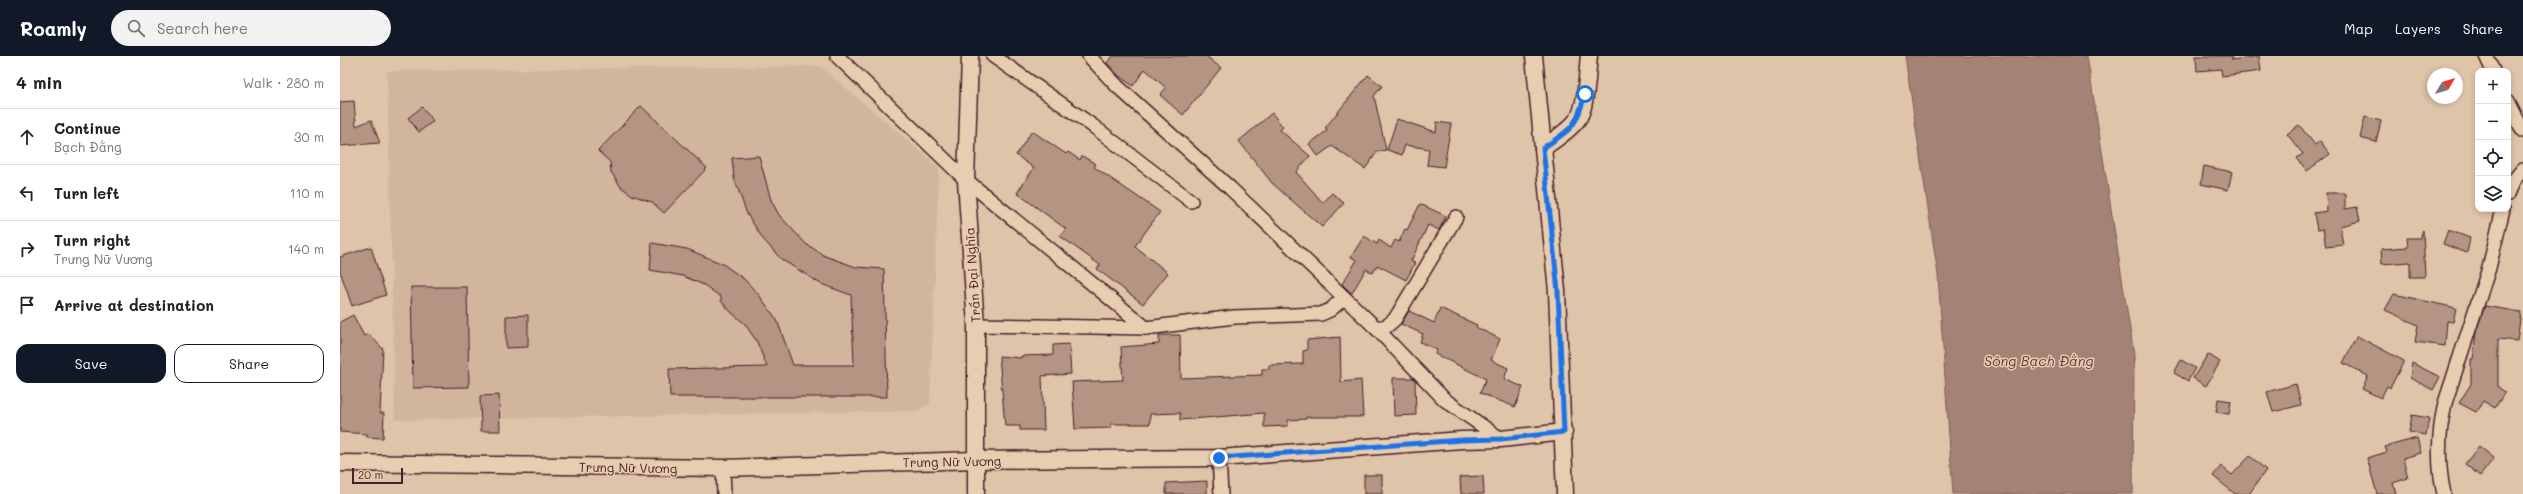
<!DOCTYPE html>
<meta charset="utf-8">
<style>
:root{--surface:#fff;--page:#f2f2f2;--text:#222;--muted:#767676;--line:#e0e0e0;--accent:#111827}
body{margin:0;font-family:Mali,sans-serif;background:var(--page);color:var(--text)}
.controls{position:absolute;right:12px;top:12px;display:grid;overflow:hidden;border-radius:8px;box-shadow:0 2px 6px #0003}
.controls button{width:36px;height:36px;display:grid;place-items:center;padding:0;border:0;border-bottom:1px solid var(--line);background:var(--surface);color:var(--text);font:20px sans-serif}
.compass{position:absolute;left:2087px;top:12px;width:36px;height:36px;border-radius:50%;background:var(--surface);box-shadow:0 2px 6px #0003;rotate:52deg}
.scale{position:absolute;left:12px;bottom:10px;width:51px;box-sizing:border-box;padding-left:4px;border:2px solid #4a1f2b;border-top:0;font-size:11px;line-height:14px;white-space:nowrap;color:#4a1f2b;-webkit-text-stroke:3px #e8ceb0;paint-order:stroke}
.stop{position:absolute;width:12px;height:12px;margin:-9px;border:3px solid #1a73e8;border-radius:50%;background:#fff}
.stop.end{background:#1a73e8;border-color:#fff;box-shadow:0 1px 4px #0008}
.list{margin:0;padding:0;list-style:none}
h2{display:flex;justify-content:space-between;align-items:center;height:52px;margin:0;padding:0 16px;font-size:17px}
h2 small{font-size:13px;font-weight:400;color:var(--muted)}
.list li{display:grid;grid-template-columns:26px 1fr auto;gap:12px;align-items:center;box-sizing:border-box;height:56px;padding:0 16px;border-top:1px solid var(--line)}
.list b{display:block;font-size:15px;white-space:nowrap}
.list p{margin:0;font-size:13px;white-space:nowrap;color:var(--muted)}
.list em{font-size:13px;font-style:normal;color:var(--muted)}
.actions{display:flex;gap:8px;padding:12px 16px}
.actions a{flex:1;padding:9px 0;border:1px solid var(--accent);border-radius:12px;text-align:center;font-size:14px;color:var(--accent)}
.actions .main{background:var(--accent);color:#fff}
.icon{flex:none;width:22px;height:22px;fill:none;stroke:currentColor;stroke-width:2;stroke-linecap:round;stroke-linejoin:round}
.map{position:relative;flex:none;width:2183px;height:438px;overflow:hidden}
header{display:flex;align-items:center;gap:24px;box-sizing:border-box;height:56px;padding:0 20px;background:var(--accent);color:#fff}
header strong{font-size:19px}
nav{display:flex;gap:22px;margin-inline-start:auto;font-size:14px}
.search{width:280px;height:36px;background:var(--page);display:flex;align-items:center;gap:10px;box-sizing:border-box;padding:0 14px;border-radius:22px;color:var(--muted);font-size:15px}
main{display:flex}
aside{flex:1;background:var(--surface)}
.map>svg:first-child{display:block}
</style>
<header>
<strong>Roamly</strong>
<div class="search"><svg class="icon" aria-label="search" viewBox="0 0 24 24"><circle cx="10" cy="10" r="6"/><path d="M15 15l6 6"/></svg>Search here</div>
<nav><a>Map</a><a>Layers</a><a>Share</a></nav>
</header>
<main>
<aside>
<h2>4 min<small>Walk · 280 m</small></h2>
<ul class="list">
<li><svg class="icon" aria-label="ahead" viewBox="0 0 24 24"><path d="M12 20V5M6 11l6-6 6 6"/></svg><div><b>Continue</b><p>Bạch Đằng</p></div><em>30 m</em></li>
<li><svg class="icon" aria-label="left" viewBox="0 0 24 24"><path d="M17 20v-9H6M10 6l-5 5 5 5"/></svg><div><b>Turn left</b></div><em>110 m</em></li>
<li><svg class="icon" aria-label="right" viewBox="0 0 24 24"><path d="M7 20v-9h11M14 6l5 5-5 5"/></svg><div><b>Turn right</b><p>Trưng Nữ Vương</p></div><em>140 m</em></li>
<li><svg class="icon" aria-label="arrive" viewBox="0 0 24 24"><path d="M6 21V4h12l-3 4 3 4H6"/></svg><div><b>Arrive at destination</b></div></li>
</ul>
<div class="actions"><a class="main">Save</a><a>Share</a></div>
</aside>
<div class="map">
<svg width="2183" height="438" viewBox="0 0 2183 438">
<rect width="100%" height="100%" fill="#dec4a8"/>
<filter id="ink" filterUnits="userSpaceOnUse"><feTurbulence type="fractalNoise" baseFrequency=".025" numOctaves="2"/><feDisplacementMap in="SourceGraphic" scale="8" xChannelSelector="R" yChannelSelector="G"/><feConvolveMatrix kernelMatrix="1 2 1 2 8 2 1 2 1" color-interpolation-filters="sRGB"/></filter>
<g filter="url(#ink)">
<polygon fill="#d1b69d" points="480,10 599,111 590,347 578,355 55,364 47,15"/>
<polygon fill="#a48276" stroke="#805a58" points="1565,0 1747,0 1794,299 1793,438 1613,438 1598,219"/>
<g fill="#b49584" stroke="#4a1f2b">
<polygon points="773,0 866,0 881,12 843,59 820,39 826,32 805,13 793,30 779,20 767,7"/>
<polygon points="1856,0 1892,0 1892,4 1919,0 1921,15 1882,20 1881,13 1857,15"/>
<polygon points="1028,19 1042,30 1034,40 1046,94 1037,96 1025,113 992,90 978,100 969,88 988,74 985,72"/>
<polygon points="14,45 16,70 31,64 40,87 0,90 0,46"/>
<polygon points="301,50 367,112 324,157 312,146 292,139 281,131 271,116 270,106 258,95"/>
<polygon points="82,51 93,65 79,76 68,62"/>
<polygon points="932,57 943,71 940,74 970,100 956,116 983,147 992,137 1004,147 982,171 932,127 899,85"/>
<polygon points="2025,61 2041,65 2036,86 2020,82"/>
<polygon points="1057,63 1096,76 1097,66 1111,68 1104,111 1087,109 1089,93 1065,89 1062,99 1047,94"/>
<polygon points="1959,69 1975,89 1980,85 1990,98 1967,115 1957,102 1963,98 1947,78"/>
<polygon points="692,75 726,98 728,96 740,104 742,100 756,108 754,111 820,156 795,190 828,217 803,248 757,213 760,209 720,180 726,173 677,137 694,112 676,99"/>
<polygon points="419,100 431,144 439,159 466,188 485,200 516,211 544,213 547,341 330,341 329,313 427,311 417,286 405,268 392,257 381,245 381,241 364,229 343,220 310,214 312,187 347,193 383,208 404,223 419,239 437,264 453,309 514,309 511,239 481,228 441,203 423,183 407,158 394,122 392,102"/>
<polygon points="1864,110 1892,116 1888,134 1861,128"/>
<polygon points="1986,137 2005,137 2005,153 2017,151 2020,165 2000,170 2003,189 1986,191 1983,173 1977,174 1974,157 1987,155"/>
<polygon points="1080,148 1106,160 1099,174 1088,169 1071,205 1075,207 1066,224 1037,209 1033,217 1026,213 1012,237 1008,234 1002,228 1017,204 1011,201 1024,180 1037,188 1039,184 1051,192 1055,184 1059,186 1065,173 1067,174"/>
<polygon points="2083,174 2085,221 2070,221 2070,206 2042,208 2041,193 2068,191 2067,182 2080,182"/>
<polygon points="2108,174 2130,182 2127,197 2103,188"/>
<polygon points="31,191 46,239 12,250 0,215 0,201"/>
<polygon points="71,231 127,231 129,331 73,332"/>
<polygon points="2054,238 2116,252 2113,266 2107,265 2105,290 2075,286 2078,269 2045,254"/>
<polygon points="2145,250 2181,256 2177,285 2158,283 2158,331 2165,336 2155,352 2143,345 2136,356 2119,347 2131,328 2131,303 2133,303 2136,276"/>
<polygon points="1100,252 1137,269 1136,271 1160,283 1151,304 1168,312 1164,323 1183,331 1175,351 1140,337 1146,323 1095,298 1097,294 1080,286 1083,278 1061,268 1069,255 1094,267"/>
<polygon points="13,259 24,280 29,278 43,293 40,357 44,357 43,382 27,381 27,378 0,376 0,266"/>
<polygon points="188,259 188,291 166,292 166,260"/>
<polygon points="819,279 840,279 841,322 922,319 922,313 929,313 929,309 963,308 963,295 967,294 967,284 1000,281 1001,326 1021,324 1023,361 966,361 966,363 948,364 948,370 924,371 924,357 840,364 840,357 810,358 810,368 771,368 771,372 735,373 732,326 783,324 781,291 819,288"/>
<polygon points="2017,280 2064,305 2050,332 2047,330 2041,342 2022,333 2028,320 2003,307"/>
<polygon points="729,288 731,318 702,320 704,374 680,374 680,370 665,370 659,300 681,302 681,300 713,299 713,289"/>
<polygon points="1868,298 1880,306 1866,330 1853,322"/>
<polygon points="1841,304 1855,312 1848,325 1834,317"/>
<polygon points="2072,307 2100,321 2093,334 2070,322"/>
<polygon points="1053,322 1073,322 1075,324 1076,359 1054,360"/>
<polygon points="1956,328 1961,349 1933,356 1927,336"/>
<polygon points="159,339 160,375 141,375 140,340"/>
<polygon points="1878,343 1891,345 1889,358 1876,356"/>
<polygon points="2072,359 2089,362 2086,379 2069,376"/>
<polygon points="2077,382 2081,397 2063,402 2068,422 2053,427 2056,438 2037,438 2027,402 2047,396 2045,391"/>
<polygon points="2139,390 2154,402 2140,420 2125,408"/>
<polygon points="1910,400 1926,414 1909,438 1895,438 1873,420 1881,410 1892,419"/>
<rect x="1024" y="419" width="18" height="19"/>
<polygon points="1143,420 1144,438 1121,438 1120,421"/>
<polygon points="867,425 867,438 826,438 826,427"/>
</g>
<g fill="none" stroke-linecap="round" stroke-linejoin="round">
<g stroke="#4a1f2b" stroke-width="16">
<g id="minor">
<polyline points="497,0 626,124 806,272"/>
<polyline points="653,0 753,70 851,145"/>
<polyline points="749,0 777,30 890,132 1036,272 1105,344 1161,383"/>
<polyline points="2146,0 2153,15"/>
<polyline points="2168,45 2183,75"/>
<polyline points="2168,138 2174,124 2183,113"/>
<polyline points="636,269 806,272 894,261 981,258 990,254 1004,242"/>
<polyline points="1036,272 1047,270 1055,263 1116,161"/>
<polyline points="879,402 881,438"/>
<polyline points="383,412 384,438"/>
<path d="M2104 438C2097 407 2098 378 2105 347L2149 212 2163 153"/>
</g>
</g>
<g stroke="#4a1f2b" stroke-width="19">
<g id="tertiary">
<polyline points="630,0 626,124 636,269 636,438"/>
<polyline points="1194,0 1217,235 1225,438"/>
<path d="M1203 92C1215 83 1228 76 1237 64 1247 52 1247 16 1249 0"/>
<polyline points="0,407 383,412 636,404 879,402 1122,384 1161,383 1224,376"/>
</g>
</g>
<use href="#minor" stroke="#e8ceb0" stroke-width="13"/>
<use href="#tertiary" stroke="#e8ceb0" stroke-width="16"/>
</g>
</g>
<g fill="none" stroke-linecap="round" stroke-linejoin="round" filter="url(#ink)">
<path stroke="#1a73e8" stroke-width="5" d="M879 402 1122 384 1161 383 1224 376 1218 235 1203 92C1232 72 1236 72 1245 38"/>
</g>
<g text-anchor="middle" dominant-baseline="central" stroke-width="3" stroke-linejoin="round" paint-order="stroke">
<g font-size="13" fill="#4a1f2b" stroke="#e8ceb0">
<text transform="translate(632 219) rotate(-94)">Trần Đại Nghĩa</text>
<text transform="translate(612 405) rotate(-1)">Trưng Nữ Vương</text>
<text transform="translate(288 411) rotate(1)">Trưng Nữ Vương</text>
</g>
<g font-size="14" font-style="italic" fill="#60383e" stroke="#e8ceb0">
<text x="1699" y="304">Sông Bạch Đằng</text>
</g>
</g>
</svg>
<div class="controls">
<button>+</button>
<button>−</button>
<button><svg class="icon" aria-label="locate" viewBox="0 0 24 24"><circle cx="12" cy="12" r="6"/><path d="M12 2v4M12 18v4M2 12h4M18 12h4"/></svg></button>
<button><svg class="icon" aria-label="layers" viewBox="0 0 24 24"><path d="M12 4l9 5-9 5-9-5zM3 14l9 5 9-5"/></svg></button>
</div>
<svg class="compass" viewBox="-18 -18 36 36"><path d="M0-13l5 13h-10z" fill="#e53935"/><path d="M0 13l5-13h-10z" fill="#767676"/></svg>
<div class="scale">20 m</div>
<div class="stop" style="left:1245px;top:38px"></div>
<div class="stop end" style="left:879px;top:402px"></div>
</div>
</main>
